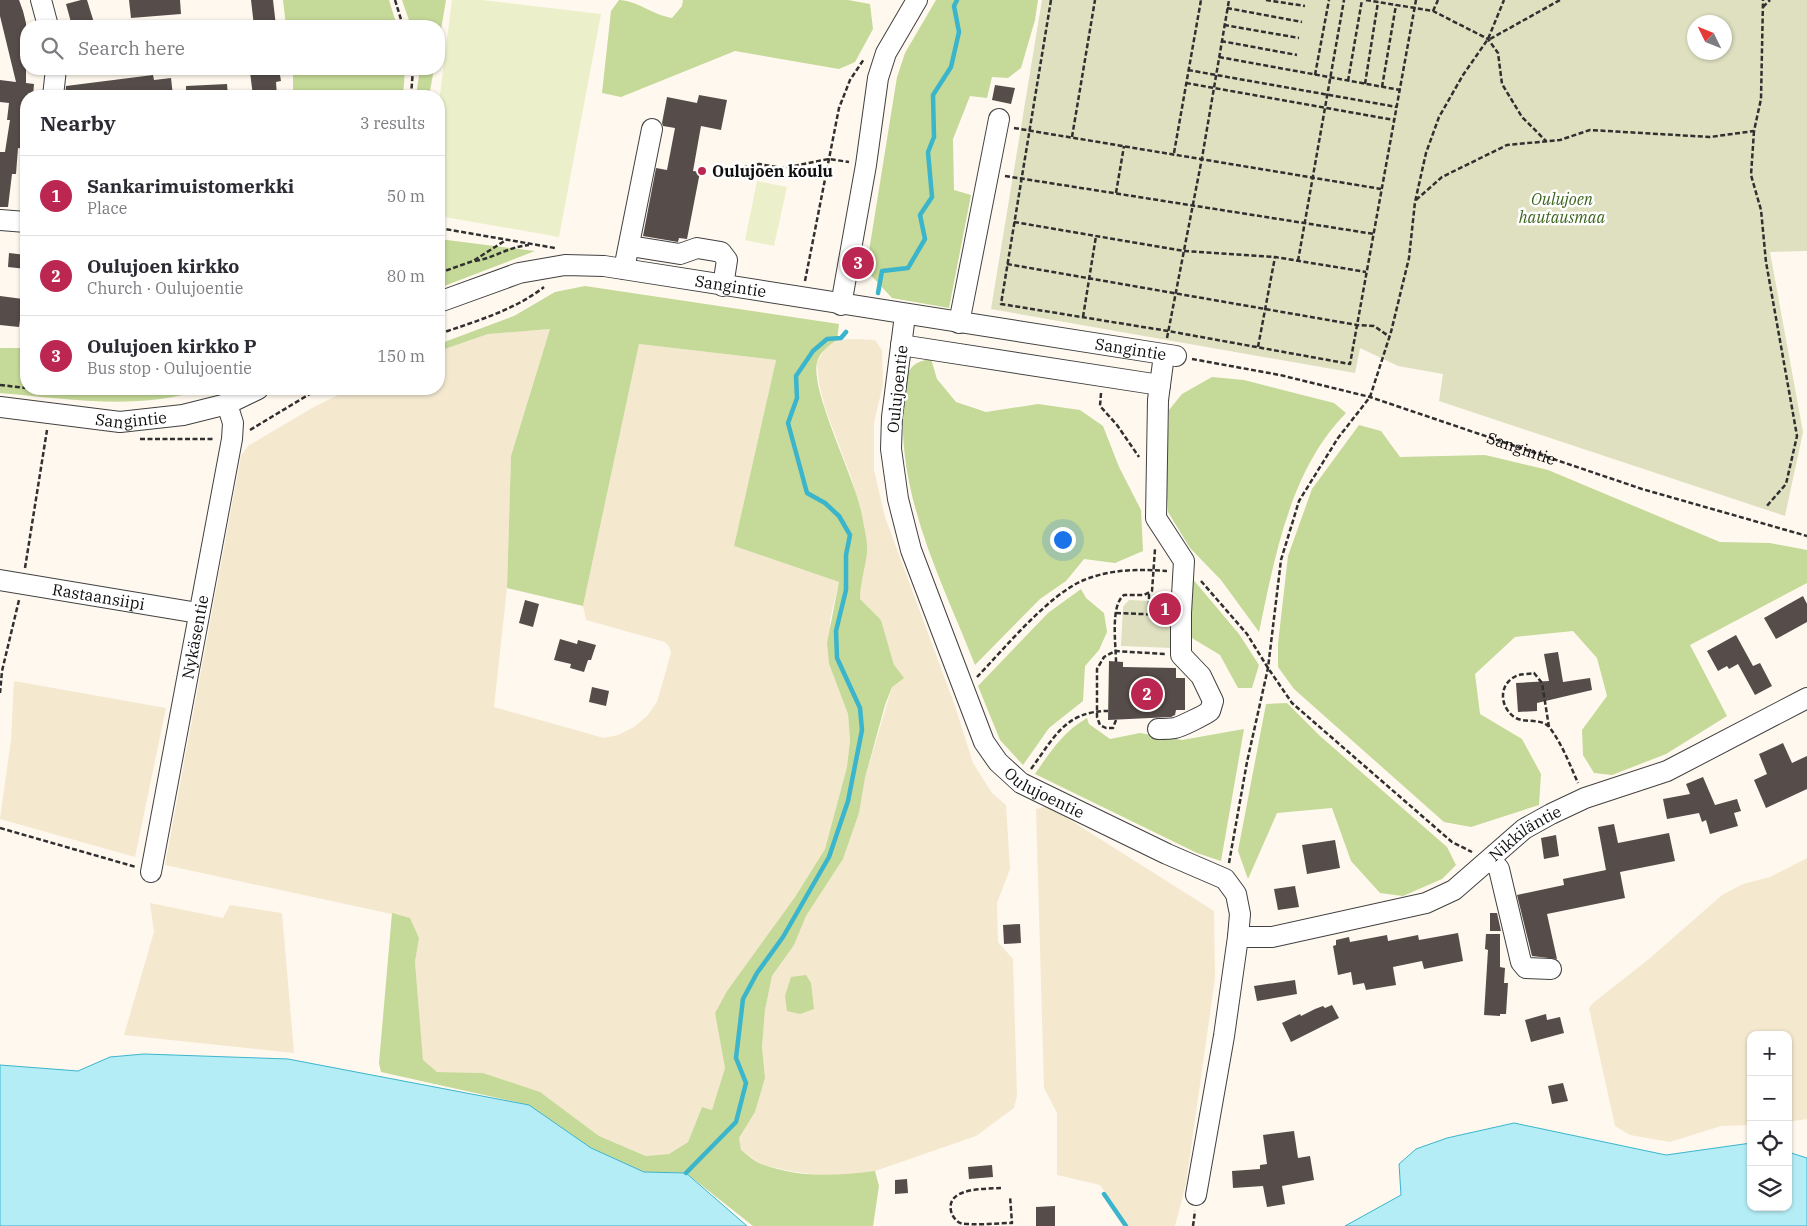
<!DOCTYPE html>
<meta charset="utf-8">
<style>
:root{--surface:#fff;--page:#f2f2f3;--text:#2b2b33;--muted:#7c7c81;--line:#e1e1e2;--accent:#bc2752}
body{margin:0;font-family:"IBM Plex Serif",serif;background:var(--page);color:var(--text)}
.controls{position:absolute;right:15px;bottom:15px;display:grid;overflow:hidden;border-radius:10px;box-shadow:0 1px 4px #0004}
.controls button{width:45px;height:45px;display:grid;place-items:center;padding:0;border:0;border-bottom:1px solid var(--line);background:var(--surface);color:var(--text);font:25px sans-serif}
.compass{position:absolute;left:1687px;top:15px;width:45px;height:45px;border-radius:50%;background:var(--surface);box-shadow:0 1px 4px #0004;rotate:313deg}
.you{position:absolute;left:1062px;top:539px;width:18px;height:18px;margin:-12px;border:4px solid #fff;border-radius:50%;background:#1a73e8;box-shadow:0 0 0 8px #1a73e833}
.badge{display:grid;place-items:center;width:32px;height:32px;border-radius:50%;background:var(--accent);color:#fff;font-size:16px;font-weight:700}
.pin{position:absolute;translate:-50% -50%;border:2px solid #fff;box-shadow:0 1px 5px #0006}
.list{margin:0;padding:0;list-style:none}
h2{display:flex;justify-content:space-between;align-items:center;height:65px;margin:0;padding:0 20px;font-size:21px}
h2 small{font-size:16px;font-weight:400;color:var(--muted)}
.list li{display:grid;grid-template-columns:32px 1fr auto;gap:15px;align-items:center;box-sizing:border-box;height:80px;padding:0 20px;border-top:1px solid var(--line)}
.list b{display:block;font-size:19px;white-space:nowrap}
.list p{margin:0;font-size:16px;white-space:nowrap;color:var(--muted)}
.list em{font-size:16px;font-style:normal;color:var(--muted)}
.icon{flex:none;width:28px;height:28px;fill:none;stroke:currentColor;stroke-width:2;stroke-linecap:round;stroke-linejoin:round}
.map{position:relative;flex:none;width:1807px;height:1226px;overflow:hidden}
.search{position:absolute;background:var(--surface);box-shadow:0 1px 4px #0004;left:20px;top:20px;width:425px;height:55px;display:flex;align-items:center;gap:12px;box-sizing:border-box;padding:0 18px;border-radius:20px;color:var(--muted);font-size:19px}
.panel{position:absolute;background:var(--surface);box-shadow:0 1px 4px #0004;left:20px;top:90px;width:425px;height:305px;border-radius:20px}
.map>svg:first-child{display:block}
</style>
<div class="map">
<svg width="1807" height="1226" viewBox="0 0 1807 1226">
<rect width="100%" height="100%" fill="#fff8ee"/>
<g fill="#f4e8cf">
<polygon points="550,329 511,456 507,588 494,707 604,738 618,735 634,727 647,716 657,702 671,653 669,646 665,642 586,620 583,606 639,344 776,360 734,546 839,582 830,620 829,664 848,714 850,740 847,767 825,849 795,897 727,991 715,1013 725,1068 712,1110 702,1107 688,1142 669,1154 647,1156 599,1136 540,1092 483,1073 437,1072 423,1061 415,962 419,938 410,918 165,865 241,456 248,446 312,408 350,389 439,389 439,351 488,334"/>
<polygon points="855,339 875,340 882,350 883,385 874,422 874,470 885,517 955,706 973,763 992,793 1006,805 1010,869 997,903 998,942 1013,959 1017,1096 1014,1108 976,1136 875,1171 835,1177 795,1172 762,1165 741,1150 739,1138 755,1112 765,1078 762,1047 765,1010 772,976 794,945 806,916 843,859 859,813 865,778 892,687 894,665 881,620 860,599 860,586 867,552 861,513 851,477 825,408 819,383 817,362 826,347 837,340"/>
<polygon points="14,681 166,708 135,857 0,819 11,740"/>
<polygon points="1048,806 1214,911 1215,978 1186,1184 1175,1226 1128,1226 1100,1185 1057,1175 1057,1113 1044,1088 1036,809"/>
<polygon points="1807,858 1807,1119 1788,1122 1788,1035 1751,1035 1751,1125 1721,1126 1670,1142 1630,1135 1615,1126 1589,1008 1593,1003 1649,959 1722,895 1743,884 1770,877"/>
<polygon points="150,903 223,918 230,905 282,913 294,1053 124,1035 154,932"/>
</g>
<g fill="#c5d998">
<polygon points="283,0 389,0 397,26 286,26"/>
<polygon points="402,0 446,0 439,42 439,26 411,26"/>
<path d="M619 0C636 0 653 15 672 18L682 6 683 0H848L870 4 873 29 855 62 839 69 735 51 621 97 602 93 611 11Z"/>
<polygon points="936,0 1038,0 1035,20 1021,68 1008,78 992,77 987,98 970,96 953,139 954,190 971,195 949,308 892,298 866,270 897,77 905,53"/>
<polygon points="293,69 405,69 403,96 293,96"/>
<polygon points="420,69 434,69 429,96 416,96"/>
<polygon points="439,239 535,251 439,288"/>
<path d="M585 286 839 324 837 340C829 345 820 352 817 362 810 392 856 479 862 516 864 527 868 542 867 553 865 569 860 583 860 599L881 620 894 665 904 678 892 687 885 705 865 778 859 813 843 859 806 916 794 945 772 976 765 1010 762 1047 765 1078 755 1112 739 1138 741 1150C748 1155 756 1163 764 1165 801 1178 837 1176 875 1171L879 1186 873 1226H753L686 1173 644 1172 591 1148 529 1105 381 1072 379 1063 392 913 410 918 419 938 415 962 423 1060 437 1072 483 1073 540 1092 599 1136 646 1156 669 1154 688 1142 702 1107 712 1110 725 1068 715 1013 727 991 795 897 825 849 847 767 850 740 848 714 829 664 827 643 839 582 734 546 776 360 639 344 583 606 507 588 511 456 550 329 488 334 439 351V344L514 316 555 292Z"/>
<path d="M0 348H26V389H204C138 411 68 399 0 393Z"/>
<path d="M931 359 937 379 956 402 986 412 1038 404 1080 410 1103 426 1119 467 1141 510 1143 551 1115 563 1084 559 1066 581 1040 599 975 665C942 581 895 493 904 400 907 377 904 363 931 359Z"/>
<path d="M1212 377 1244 380 1334 403 1346 413C1290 470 1275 556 1259 632L1221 580 1190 548 1168 512 1166 478 1169 410 1182 394Z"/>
<polygon points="1359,425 1381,431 1400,457 1485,455 1548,470 1720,542 1770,543 1807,550 1807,583 1690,645 1727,716 1666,754 1612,775 1594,773 1583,755 1582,730 1607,696 1597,658 1573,631 1515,637 1475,674 1480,714 1522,739 1541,774 1539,805 1471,827 1444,822 1294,689 1278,667 1278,644 1288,556 1312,489"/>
<polygon points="1191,577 1239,634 1259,665 1252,688 1238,688 1220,655 1192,638"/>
<polygon points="1081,589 1086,598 1104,613 1107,632 1099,650 1085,666 1083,701 1049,728 1023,765 1000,740 978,686 1048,613"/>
<polygon points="1287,703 1320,736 1447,847 1456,865 1442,879 1403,896 1380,893 1351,861 1332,808 1277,813 1248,879 1238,851 1266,704"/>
<path d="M1087 718 1089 724 1110 739 1140 733 1182 740 1244 729 1221 861 1197 853 1035 774C1050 752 1064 731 1087 718Z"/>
<polygon points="806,975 811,983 814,1009 800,1014 787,1011 785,996 791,977"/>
</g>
<g fill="#dee0c0" fill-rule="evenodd">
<path d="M1042 0H1807V251L1770 252 1803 432 1785 516 1439 401 1443 374 1398 366 1360 348 1355 373 991 309ZM1694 22H1724V52H1694Z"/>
<polygon points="1129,600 1174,602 1172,648 1121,646 1123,607"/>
</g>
<g fill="#ecf0ca">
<polygon points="452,0 482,0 601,14 559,237 439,216 439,102"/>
<polygon points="757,181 787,187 774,246 745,240"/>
</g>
<g fill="#b4edf6" stroke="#3bb5cc">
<polygon points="144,1054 288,1059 529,1105 591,1148 644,1172 686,1173 747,1226 0,1226 0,1065 78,1071 110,1057"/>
<polygon points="1514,1123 1666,1155 1751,1143 1751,1207 1788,1207 1788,1152 1807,1158 1807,1226 1345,1226 1401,1195 1399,1164 1416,1149 1447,1138"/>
</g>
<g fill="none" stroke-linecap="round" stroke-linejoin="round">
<g stroke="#3bb5cc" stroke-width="4.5">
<polyline points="878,293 882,271 908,268 925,239 920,215 932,197 928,152 934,137 933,95 951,67 959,32 954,6 957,0"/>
<polyline points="686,1173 736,1122 746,1083 736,1058 743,999 757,973 783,937 829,857 848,801 862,730 860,708 837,658 836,631 846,590 846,555 850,535 839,516 825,503 807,493 788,423 797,398 796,376 813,351 827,339 841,338 846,332"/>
<polyline points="1104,1194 1126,1226"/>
</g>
</g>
<g fill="#564c4a">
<polygon points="0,0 19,0 23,11 26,23 26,83 34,84 33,96 26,96 25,149 18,148 16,174 12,174 8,207 0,207 0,152 5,152 10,120 7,120 9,103 0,102 0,80 16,82 0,16"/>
<polygon points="81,0 87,0 95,26 72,26 66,4"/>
<polygon points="129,0 180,0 181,14 131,18"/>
<polygon points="251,0 273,0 276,26 254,26"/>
<polygon points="256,69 279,69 281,81 276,82 277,96 253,96 250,72 257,72"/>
<polygon points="153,75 154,80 171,78 173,96 65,96 66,86"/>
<polygon points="227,84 228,96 186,96 186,86"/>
<polygon points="995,85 1015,88 1011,104 992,100"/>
<polygon points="699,95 727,100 721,130 701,126 693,171 700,172 687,239 679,238 678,242 643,236 656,168 667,170 675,128 663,126 662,123 667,97 697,103"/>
<polygon points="9,253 26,255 26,269 8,267"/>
<polygon points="0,296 23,299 19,327 0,325"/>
<polygon points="1803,596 1807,604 1807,622 1776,639 1764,618"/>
<polygon points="525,600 539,604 533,627 519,623"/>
<polygon points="1736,635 1753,666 1760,663 1772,686 1755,695 1738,664 1729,669 1727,666 1718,671 1707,651"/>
<polygon points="560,639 577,644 578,640 596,645 591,660 588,660 584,672 570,668 571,664 554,660"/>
<polygon points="1558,652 1563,682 1590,678 1592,690 1537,703 1537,711 1518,712 1516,683 1549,681 1544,654"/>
<polygon points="1109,661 1123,662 1123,667 1176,668 1176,678 1185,678 1185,710 1176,710 1175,715 1171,717 1108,720"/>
<polygon points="592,687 609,691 606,706 589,702"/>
<polygon points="1783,743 1792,763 1807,756 1807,789 1766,808 1754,780 1767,774 1759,754"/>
<polygon points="1703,777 1715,805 1737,799 1741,811 1734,813 1738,826 1710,834 1706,820 1702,822 1699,813 1667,819 1663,799 1690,794 1686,784"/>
<polygon points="1614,824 1618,843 1669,833 1675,861 1620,872 1625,898 1547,914 1557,959 1532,956 1517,895 1564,885 1563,879 1606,870 1598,827"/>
<polygon points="1556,835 1559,856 1544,859 1541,838"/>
<polygon points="1335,840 1340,868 1307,874 1302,845"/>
<polygon points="1295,886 1299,907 1278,910 1274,889"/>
<polygon points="1490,913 1497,913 1501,931 1490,931"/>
<polygon points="1020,924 1021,943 1004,944 1003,925"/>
<polygon points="1458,933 1463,961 1424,969 1422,961 1393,967 1396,985 1366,990 1364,983 1353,985 1351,972 1338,975 1333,946 1336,945 1336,940 1349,937 1350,942 1387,935 1388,941 1418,935 1419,940"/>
<polygon points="1486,934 1500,934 1500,967 1505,968 1504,983 1508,983 1506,1014 1500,1014 1500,1016 1484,1015 1488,950 1485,949"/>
<polygon points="1295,980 1297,994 1257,1001 1254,986"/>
<polygon points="1332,1005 1339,1018 1291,1042 1282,1023 1300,1014 1301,1016 1315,1009 1323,1006 1325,1008"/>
<polygon points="1546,1014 1547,1020 1560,1017 1564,1033 1531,1042 1525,1020"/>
<polygon points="1563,1083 1568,1101 1552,1104 1548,1086"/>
<polygon points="1294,1131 1298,1158 1310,1156 1314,1180 1282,1186 1285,1204 1267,1207 1263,1186 1233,1188 1232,1171 1260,1169 1260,1165 1267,1164 1263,1135"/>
<polygon points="992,1165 993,1177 969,1179 968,1167"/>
<polygon points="907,1179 908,1193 895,1194 895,1180"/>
<polygon points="1055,1206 1055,1226 1036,1226 1036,1207"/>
</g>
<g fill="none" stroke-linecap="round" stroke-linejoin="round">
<g stroke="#414141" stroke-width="22">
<g id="minor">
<polyline points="41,0 48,26"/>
<polyline points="53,96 56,69"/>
<polyline points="0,220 26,222"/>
<polyline points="630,246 680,254 697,248 721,252 727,260 723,286"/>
<polyline points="624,269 652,129"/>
<path id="s2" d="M439 302 519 273 565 265 604 266 1176 356"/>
<polyline points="841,305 866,165 878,78 886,53 917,0"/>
<path id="s3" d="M905 315 892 417 891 449 898 499 911 550 984 742 998 762 1021 783 1167 854 1225 879 1236 894 1240 914 1238 937 1224 1036 1196 1195"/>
<polyline points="959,323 999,119"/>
<polyline points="901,345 1160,385"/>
<path id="s4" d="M0 407 120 422 183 415 227 404 258 389"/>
<path id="s5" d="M0 580 198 613"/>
<path d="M1158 729C1163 729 1170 729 1175 728 1180 727 1205 715 1210 711L1213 701 1201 676 1181 655V613L1184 561 1156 518 1158 400 1164 355"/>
<polyline points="1489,861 1495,864 1499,869 1521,962 1526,968 1551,969"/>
<path id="s6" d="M151 872 232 439 233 423 227 404"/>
<path id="s7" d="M1238 937H1272L1426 903 1454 890 1524 829 1551 814 1585 798 1667 771 1807 698"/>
</g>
</g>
<g stroke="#303030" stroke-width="2.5" stroke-dasharray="5 2.5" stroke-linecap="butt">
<polyline points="395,0 403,26"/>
<polyline points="1051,0 1001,304 1168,331 1350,364 1416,0"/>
<polyline points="1266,0 1305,6"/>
<polyline points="1366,0 1433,11 1488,39 1498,53 1502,84 1522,117 1546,141"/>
<polyline points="1763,7 1770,0"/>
<polyline points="1227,8 1302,22"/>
<polyline points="1433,11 1438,0"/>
<polyline points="1224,25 1299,38"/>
<polyline points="1490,39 1560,0"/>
<polyline points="1221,41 1297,55"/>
<polyline points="1219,57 1400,90"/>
<polyline points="408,69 413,70"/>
<polyline points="1188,70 1397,107"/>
<polyline points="1315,75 1329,0"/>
<polyline points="1348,81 1362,0"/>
<polyline points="1186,83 1394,120"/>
<polyline points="1365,84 1378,2"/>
<polyline points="1382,87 1396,5"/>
<polyline points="411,96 413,69"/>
<polyline points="1014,128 1381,189"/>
<polyline points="1754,131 1751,175 1761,210 1766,262 1797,436 1786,484 1766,507"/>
<polyline points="1072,137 1095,0"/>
<polyline points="1174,153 1201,0"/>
<polyline points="735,169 759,164 783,168 829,159 849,162"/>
<polyline points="1005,176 1374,234"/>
<polyline points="1116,193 1124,146"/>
<polyline points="1416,200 1442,177 1507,145 1560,140 1590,130 1710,137 1754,131 1761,99 1763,0"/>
<polyline points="1014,222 1184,251 1275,257 1366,272"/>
<polyline points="439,228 555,248"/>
<path d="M475 261C494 258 508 247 529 245"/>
<polyline points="1298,261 1344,0"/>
<polyline points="1007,264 1357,325 1374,326 1390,337"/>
<polyline points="439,273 473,261 506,240"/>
<polyline points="805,281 839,108 850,80 864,59"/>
<polyline points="1083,317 1096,236"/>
<path d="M439 334C476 321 513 311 544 287"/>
<polyline points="1167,338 1202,158 1229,0"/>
<polyline points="1258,347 1275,257"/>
<path id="s1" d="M1192 359 1280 375 1370 397 1642 489 1807 536"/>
<polyline points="0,385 26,388"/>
<polyline points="32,389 111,393 132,389"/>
<polyline points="1101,393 1100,406 1117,425 1139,457"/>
<polyline points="250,430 318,389"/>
<polyline points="140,439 214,439"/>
<polyline points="25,568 47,430"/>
<polyline points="1201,581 1247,634 1268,668 1292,703 1452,842 1472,852"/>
<polyline points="1116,613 1165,615"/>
<polyline points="1149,614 1149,594"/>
<path d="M1116 662C1116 646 1110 605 1124 595H1144L1152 591 1155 549"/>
<path d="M977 677C1005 648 1048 595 1084 580 1111 569 1139 569 1167 571"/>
<polyline points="0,693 2,671 19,600"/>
<polyline points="1116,720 1113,728 1106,728 1100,725 1097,717 1097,669 1104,657 1115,651 1165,654"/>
<path d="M1549 727 1542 683 1534 673C1529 674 1523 674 1519 675 1498 682 1499 706 1514 717 1525 724 1541 717 1550 728 1562 744 1570 765 1578 783"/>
<path d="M1031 769C1054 738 1065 711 1108 711"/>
<polyline points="0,828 136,867"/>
<polyline points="1229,863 1247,762 1268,668 1281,560 1299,501 1338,438 1370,397 1391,332 1409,258 1415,202 1426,153 1439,117 1463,75 1488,39 1504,0"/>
<path d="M1001 1188C986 1189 946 1187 951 1211 952 1216 956 1221 960 1223 975 1226 996 1223 1012 1223L1010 1196"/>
<polyline points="1193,1226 1195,1211"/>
</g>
<use href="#minor" stroke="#fff" stroke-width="20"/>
</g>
<circle fill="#bc2752" stroke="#fff" stroke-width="2" cx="702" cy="171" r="5"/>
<g text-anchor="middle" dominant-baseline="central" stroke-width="5" stroke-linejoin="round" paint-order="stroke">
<g font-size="16" font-weight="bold" fill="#0e0e0e" stroke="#fff" text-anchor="start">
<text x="712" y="171">Oulujoen koulu</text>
</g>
<g font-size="16" font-style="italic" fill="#3e651e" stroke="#fff">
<text x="1562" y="199">Oulujoen<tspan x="1562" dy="18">hautausmaa</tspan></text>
</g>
<g font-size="16" fill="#0e0e0e" stroke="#fff">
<text stroke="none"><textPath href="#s2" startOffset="299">Sangintie</textPath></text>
<text stroke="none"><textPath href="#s2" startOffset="704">Sangintie</textPath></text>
<text transform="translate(897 389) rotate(-84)">Oulujoentie</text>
<text stroke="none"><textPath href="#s4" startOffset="132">Sangintie</textPath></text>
<text stroke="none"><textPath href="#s1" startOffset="342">Sangintie</textPath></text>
<text stroke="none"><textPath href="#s5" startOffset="100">Rastaansiipi</textPath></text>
<text stroke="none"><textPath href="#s6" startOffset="239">Nykäsentie</textPath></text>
<text stroke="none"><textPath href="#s3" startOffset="524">Oulujoentie</textPath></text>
<text stroke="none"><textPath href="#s7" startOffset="314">Nikkiläntie</textPath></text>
</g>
</g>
</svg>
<div class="controls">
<button>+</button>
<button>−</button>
<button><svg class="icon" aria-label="locate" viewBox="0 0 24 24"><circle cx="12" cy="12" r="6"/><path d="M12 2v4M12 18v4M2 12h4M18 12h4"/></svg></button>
<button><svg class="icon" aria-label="layers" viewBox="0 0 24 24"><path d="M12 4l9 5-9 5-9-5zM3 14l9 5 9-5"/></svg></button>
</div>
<svg class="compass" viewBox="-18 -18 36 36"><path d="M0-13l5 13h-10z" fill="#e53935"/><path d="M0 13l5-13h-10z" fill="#7c7c81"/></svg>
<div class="you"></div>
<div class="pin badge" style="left:1165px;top:609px">1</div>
<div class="pin badge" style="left:1147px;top:694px">2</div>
<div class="pin badge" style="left:858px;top:263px">3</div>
<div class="search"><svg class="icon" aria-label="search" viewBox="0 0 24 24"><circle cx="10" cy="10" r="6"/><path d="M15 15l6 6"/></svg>Search here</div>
<section class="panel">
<h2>Nearby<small>3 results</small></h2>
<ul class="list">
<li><span class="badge">1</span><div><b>Sankarimuistomerkki</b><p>Place</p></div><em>50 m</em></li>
<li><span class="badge">2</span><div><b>Oulujoen kirkko</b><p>Church · Oulujoentie</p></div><em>80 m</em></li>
<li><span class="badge">3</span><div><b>Oulujoen kirkko P</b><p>Bus stop · Oulujoentie</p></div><em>150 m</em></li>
</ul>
</section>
</div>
